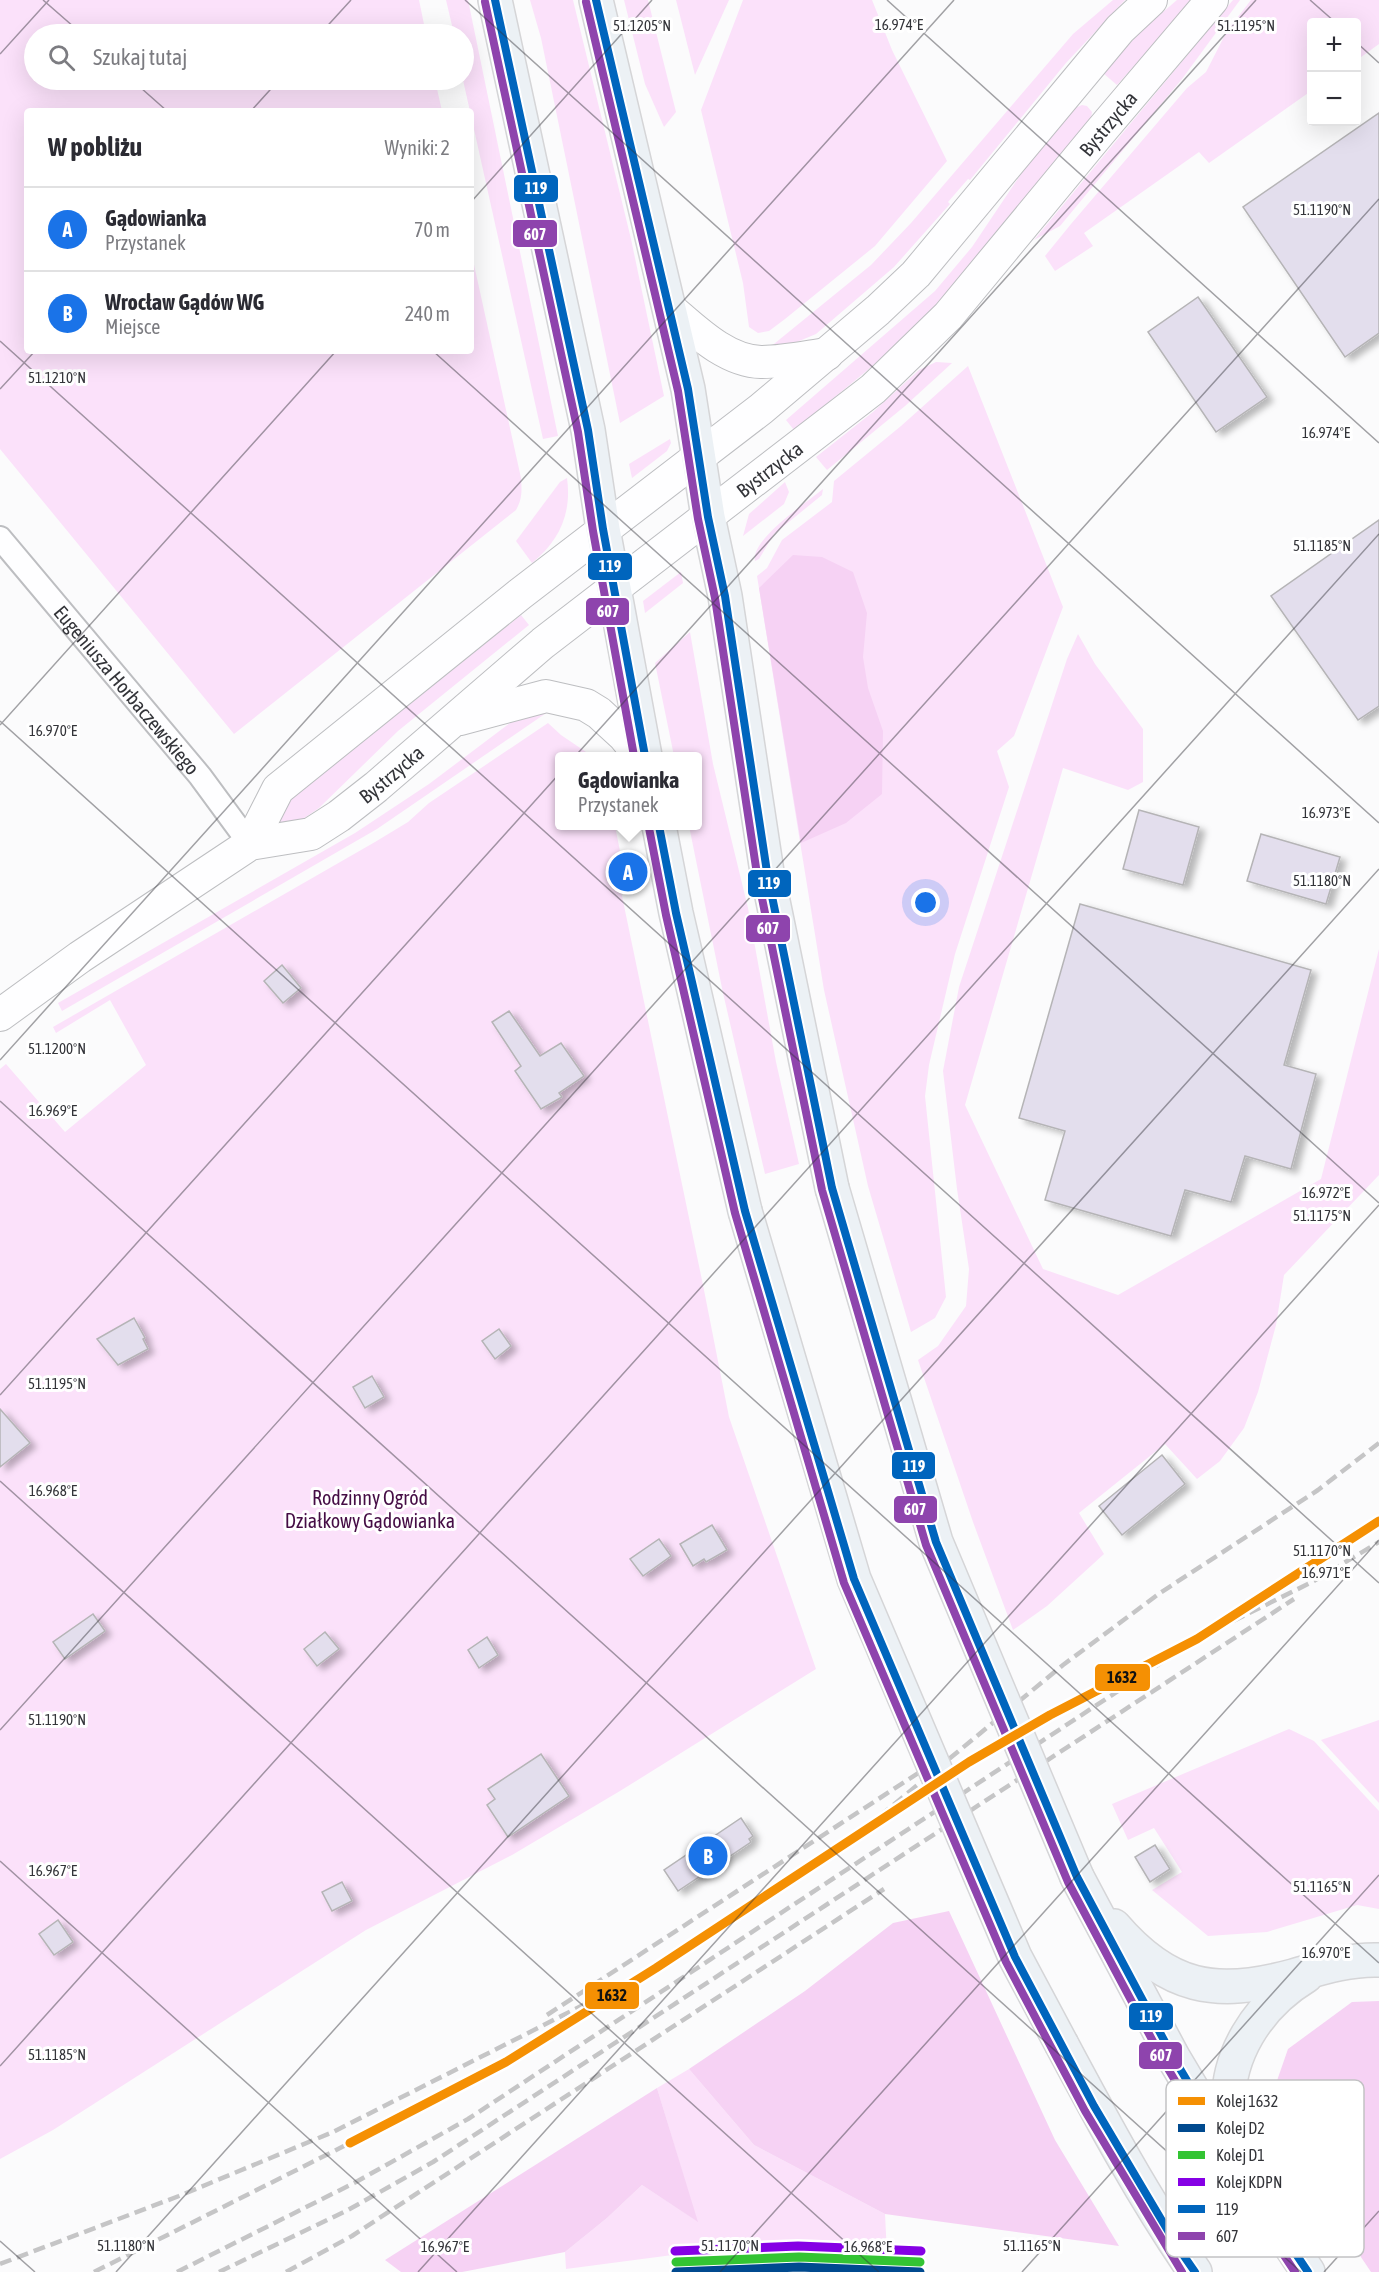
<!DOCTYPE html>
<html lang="pl">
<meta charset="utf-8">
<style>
:root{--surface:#fff;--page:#f7f7f7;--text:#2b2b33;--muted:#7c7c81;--line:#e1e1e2;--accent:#1a73e8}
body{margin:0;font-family:"Asap Condensed",sans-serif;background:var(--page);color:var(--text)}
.controls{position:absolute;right:18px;top:18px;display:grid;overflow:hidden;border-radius:6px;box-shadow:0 6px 24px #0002}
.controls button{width:54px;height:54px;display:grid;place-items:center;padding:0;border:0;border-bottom:2px solid var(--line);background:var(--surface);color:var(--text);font:30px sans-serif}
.you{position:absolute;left:926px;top:903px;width:21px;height:21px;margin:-15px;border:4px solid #fff;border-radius:50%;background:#1a73e8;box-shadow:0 0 0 9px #1a73e833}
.badge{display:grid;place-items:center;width:39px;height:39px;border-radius:50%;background:var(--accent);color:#fff;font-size:20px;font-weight:700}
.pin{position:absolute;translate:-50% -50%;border:3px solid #fff;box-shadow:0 2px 6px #0006}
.popup{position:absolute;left:555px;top:752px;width:147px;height:78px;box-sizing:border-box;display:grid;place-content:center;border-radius:6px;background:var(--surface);filter:drop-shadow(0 2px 4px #0005);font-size:20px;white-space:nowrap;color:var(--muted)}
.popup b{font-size:22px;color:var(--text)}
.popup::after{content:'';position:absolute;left:50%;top:100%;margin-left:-12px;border:12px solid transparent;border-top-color:var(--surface)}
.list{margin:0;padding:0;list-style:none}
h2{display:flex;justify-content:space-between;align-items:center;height:78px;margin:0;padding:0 24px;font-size:26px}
h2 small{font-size:20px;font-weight:400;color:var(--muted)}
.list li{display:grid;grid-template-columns:39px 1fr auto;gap:18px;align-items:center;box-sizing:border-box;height:84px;padding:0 24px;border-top:2px solid var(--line)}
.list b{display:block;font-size:22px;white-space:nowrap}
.list p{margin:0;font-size:20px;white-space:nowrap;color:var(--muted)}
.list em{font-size:20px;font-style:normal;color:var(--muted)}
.icon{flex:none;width:33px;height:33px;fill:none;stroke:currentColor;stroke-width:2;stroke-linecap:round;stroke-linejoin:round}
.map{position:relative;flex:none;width:1379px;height:2272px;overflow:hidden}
.search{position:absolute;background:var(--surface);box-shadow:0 6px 24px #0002;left:24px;top:24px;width:450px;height:66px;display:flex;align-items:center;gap:15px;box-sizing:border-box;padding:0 21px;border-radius:33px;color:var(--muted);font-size:22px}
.panel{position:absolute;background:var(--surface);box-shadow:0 6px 24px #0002;left:24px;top:108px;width:450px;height:246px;border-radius:6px}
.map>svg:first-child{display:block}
</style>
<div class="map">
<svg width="1379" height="2272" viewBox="0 0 1379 2272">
<defs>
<filter id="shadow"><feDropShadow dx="6" dy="4" stdDeviation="3" flood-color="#0004"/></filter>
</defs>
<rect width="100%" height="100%" fill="#fbfbfc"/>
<g fill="#fbe1fa">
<path d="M0 0H419L426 34H34V80H435L442 111H27V351H471V251L521 478C522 492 522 499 516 510L234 734 0 449Z"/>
<polygon points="446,0 468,0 558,436 543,439 463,80 464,34 454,34"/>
<polygon points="530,0 573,0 631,239 664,396 620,423 541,38"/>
<polygon points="624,0 648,0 676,112 664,127 645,84"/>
<polygon points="676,0 729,0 695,75"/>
<polygon points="743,0 872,0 892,50 947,161 875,246 785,319 769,331 758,333 749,327 743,283 701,110"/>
<polygon points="1113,0 1125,0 1066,63 970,180 968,179 948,202 950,204 894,267 816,334 785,347 769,348 871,265 911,223 1073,34"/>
<polygon points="1177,0 1193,0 1117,85 1103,73 1141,31"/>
<polygon points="1233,0 1240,0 1182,79 1060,226 1034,240"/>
<polygon points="1251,0 1379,0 1379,44 1357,60 1356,22 1312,22 1311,91 1209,163 1199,152 1084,233 1093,246 1055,271 1045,256 1071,224 1187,88 1206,72 1227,31"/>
<path d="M1082 105 1087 106 1092 112 1091 118 934 307C892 353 842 391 794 430L786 420 935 291 972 247 1025 168 1075 108Z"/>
<polygon points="936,362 952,363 905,406 827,470 816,457 873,412 919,370"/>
<polygon points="968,366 1063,607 1014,736 997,751 1009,787 955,954 929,1065 925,1096 946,1297 935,1318 911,1332 868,1186 824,990 757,576 767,568 782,540 832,502 834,481 901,426"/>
<polygon points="670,439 671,443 667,451 632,478 629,464"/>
<path d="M567 478C572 514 559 541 532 563L516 541 560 482Z"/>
<polygon points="785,482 789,492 784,504 743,536 749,514"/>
<path d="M823 489 822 495 774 534 759 559 755 561C750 540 807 502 823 489Z"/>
<polygon points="681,572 683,583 645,613 643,601"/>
<polygon points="521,615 529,625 398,731 319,808 294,825 279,828 272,816 277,811"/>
<polygon points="690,632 713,764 748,908 776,1062 799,1164 765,1174 723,993 689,826 697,826 697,756 674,756 655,663"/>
<polygon points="1078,634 1095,664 1143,729 1143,782 1128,790 1063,768 965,1105 1043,1269 1118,1295 1321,1179 1379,949 1379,1175 1284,1275 1276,1325 1258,1392 1244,1428 1220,1461 1197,1479 1165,1444 1079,1513 1104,1554 1047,1606 1013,1630 973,1522 918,1360 938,1346 966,1306 969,1269 957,1189 943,1071 959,987 1067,659"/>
<polygon points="552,709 377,829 62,1011 58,1003 355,833 429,784 514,720"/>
<polygon points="548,723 561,735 592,756 559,756 559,826 615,826 624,871 617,872 703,1285 729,1417 816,1669 620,1791 512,1855 366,1930 53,2130 0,2159 0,1069 6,1064 65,1132 146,1065 110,1000 56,1033 53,1027 375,842 408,822 429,803"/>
<polygon points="1379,1720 1379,1803 1321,1740"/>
<polygon points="1289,1729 1314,1741 1379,1811 1379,1909 1357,1905 1267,1932 1208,1936 1152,1890 1182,1872 1154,1828 1128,1840 1112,1804"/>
<polygon points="689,2069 754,2145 885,2214 887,2254 703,2251 566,2269 565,2252 607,2218 642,2185 697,2221 657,2088"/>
</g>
<g fill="#f6d2f4">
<polygon points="793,555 822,557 853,572 867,613 863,657 868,688 883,731 882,794 846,823 801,843 759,588"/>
<polygon points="949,1911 1055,2140 1119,2246 885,2214 754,2145 689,2069 805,1991 893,1923"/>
<polygon points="1379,2001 1379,2272 1371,2272 1288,2148 1272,2095 1288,2049 1352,2002"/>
<polygon points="657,2088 698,2222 642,2185 607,2218 565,2252 462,2272 401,2272 385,2260"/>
</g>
<g fill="#e3deed" stroke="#b5b4b6" stroke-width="1.5" filter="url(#shadow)">
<polygon points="1379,113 1379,333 1345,357 1243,207"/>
<polygon points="1198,297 1267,397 1216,432 1148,332"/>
<polygon points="1379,520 1379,706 1358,720 1271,596"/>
<polygon points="1139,810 1199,827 1183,885 1123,869"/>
<polygon points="1261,834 1340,857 1326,904 1247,881"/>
<polygon points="1080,904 1311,970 1284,1065 1316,1074 1291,1169 1245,1156 1231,1202 1185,1190 1171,1236 1045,1200 1065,1131 1019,1118"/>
<polygon points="282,965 301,988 283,1003 264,981"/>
<polygon points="509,1011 540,1056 561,1043 584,1076 559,1093 562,1097 541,1109 515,1071 521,1066 492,1022"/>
<polygon points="134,1318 145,1338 143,1339 148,1349 118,1365 97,1339"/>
<polygon points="499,1329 511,1346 495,1359 482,1341"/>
<polygon points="372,1376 384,1397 365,1408 353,1387"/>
<polygon points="0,1409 30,1443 0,1467"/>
<polygon points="1162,1455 1185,1484 1122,1535 1099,1506"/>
<polygon points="712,1525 727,1550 706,1562 704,1559 693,1566 680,1544"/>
<polygon points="659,1539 671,1556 643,1576 630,1559"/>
<polygon points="93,1614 105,1631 65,1659 53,1642"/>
<polygon points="325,1632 339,1649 317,1666 304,1649"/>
<polygon points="487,1637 498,1655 479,1668 468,1650"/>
<polygon points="541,1754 569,1796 508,1837 487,1805 495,1799 488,1789"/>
<polygon points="741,1818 753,1836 749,1839 751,1842 678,1891 664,1870"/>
<polygon points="1155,1845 1170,1869 1150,1882 1135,1857"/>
<polygon points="342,1882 352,1901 332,1911 322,1892"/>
<polygon points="58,1920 73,1942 54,1955 39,1934"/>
</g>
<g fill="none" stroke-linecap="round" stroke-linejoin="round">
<g stroke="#bdbec1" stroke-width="26">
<g id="street">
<path id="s1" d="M0 538 200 776 250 844"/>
</g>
</g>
<g stroke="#bdbec1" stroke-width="34">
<g id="secondary">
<path d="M669 308C694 329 725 361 761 362 783 362 806 357 827 354"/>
<polyline points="460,719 546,696 586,705 599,713 624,736 640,756"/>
<polyline points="250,844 278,789 520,594 761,409 878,310 916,274 1120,29 1151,0"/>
<path id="s2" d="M0 1015 80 957 250 844 311 834 339 816 376 787 543 643 873 389 948 316 1100 132 1212 0"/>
</g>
</g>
<g stroke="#d5d5d7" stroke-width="36">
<g id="primary">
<polyline points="495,0 588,430 603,529 645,756"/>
<polyline points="596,0 688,389 708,517 725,596 767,872 832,1188"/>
<polyline points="659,826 676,913 745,1211"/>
<polyline points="1077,1877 1173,2057 1245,2178 1308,2272"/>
<path d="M1114 1926C1168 1989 1216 1997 1293 1976 1321 1968 1349 1959 1379 1960"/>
<path d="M1062 2045C1103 2122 1145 2200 1195 2272"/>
<path d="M1238 2150C1235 2139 1230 2126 1229 2114 1224 2057 1258 2005 1306 1976"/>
</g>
</g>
<use href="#street" stroke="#fefeff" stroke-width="22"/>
<use href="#secondary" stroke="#fefeff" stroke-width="32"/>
<use href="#primary" stroke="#ecf1f5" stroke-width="33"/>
<g stroke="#c5c5c6" stroke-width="4.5" stroke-dasharray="12 6" stroke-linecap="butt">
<polyline points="852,1839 1063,1665 1160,1593 1318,1490 1379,1443"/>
<polyline points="547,2015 929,1766"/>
<polyline points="0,2264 179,2196 333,2132 656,1968"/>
<polyline points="94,2272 350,2143"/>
<polyline points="177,2272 356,2182 468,2119 1197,1639 1312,1582 1379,1542"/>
<polyline points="219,2272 348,2210 433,2162 1294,1599"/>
<polyline points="286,2272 352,2236 390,2211 884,1889"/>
</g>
<g stroke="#d5d5d7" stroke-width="36" stroke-linecap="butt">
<g id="primary-bridge">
<polyline points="832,1188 936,1542 1077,1877"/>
<polyline points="745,1211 854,1579 1015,1957 1062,2045"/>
</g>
</g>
<use href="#primary-bridge" stroke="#ecf1f5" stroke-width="33"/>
<g stroke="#fff" stroke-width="12">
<g id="bus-1">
<polyline points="495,0 588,430 603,529 645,756"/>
<polyline points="596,0 688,389 708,517 725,596 767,872 832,1188 936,1542 1077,1877 1173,2057 1245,2178 1308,2272"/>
<polyline points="659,826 676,913 745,1211 854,1579 1015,1957 1094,2106 1177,2246 1195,2272"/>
</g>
</g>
<g stroke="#fff" stroke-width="12">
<g id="bus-2">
<polyline points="485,2 578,432 593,531 634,756"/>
<polyline points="586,2 678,391 698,519 715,598 757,874 822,1190 926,1545 1068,1882 1164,2062 1236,2183 1295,2272"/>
<polyline points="649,828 666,915 735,1213 844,1583 1006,1962 1085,2111 1182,2272"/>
</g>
</g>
<use href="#bus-1" stroke="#0065bd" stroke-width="8"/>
<use href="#bus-2" stroke="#8e44ad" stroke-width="8"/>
<g stroke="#fff" stroke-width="14">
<polyline id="rail-1" points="350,2143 506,2062 656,1968 969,1762 1050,1715 1197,1639 1379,1521"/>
</g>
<g stroke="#fff" stroke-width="14">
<polyline id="rail-2" points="676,2272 799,2267 920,2272"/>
</g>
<g stroke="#fff" stroke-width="14">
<polyline id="rail-3" points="676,2262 799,2257 920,2262"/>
</g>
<g stroke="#fff" stroke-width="14">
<polyline id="rail-4" points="675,2251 798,2246 921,2251"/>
</g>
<use href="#rail-1" stroke="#f59003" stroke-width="9"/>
<use href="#rail-2" stroke="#004a8f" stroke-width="9"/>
<use href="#rail-3" stroke="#33c433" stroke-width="9"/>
<use href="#rail-4" stroke="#8500e5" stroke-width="9"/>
</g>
<path fill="none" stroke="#333439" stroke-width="1.5" stroke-opacity="0.45" d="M43 0 82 34M465 0 1379 823M887 0 1379 443M1310 0 1335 22M320 34 351 0M1356 42 1379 63M0 54 49 0M132 80 167 111M251 111 279 80M471 202 652 0M0 341 1379 1583M433 351 1379 1203M0 389 35 351M0 721 1379 1963M0 725 336 351M0 1060 954 0M0 1101 1301 2272M0 1395 1256 0M0 1481 879 2272M0 1730 1379 199M0 1861 457 2272M0 2066 1379 534M0 2241 35 2272M116 2272 1379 869M418 2272 1379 1205M720 2272 1379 1540M1022 2272 1379 1875M1324 2272 1379 2211"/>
<g text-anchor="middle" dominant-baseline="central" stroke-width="6" stroke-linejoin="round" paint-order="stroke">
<g font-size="20" fill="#333439" stroke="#fff">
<text stroke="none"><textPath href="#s2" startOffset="1437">Bystrzycka</textPath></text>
<text stroke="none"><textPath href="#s2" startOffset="951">Bystrzycka</textPath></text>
<text stroke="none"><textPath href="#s1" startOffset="198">Eugeniusza Horbaczewskiego</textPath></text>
<text stroke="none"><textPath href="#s2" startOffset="465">Bystrzycka</textPath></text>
</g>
<g font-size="20" fill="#450d45" stroke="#fff">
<text x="370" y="1497">Rodzinny Ogród<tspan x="370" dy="23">Działkowy Gądowianka</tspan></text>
</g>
</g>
<rect x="1166" y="2080" width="198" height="177" rx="9" fill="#fff" stroke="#c2c2c4" stroke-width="1.5"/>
<rect x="1178" y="2097" width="27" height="8" fill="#f59003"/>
<rect x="1178" y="2124" width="27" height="8" fill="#004a8f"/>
<rect x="1178" y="2151" width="27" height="8" fill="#33c433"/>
<rect x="1178" y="2178" width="27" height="8" fill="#8500e5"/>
<rect x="1178" y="2205" width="27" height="8" fill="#0065bd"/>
<rect x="1178" y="2232" width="27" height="8" fill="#8e44ad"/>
<g font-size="16" fill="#333439">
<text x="1216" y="2107">Kolej 1632</text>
<text x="1216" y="2134">Kolej D2</text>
<text x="1216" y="2161">Kolej D1</text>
<text x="1216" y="2188">Kolej KDPN</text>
<text x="1216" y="2215">119</text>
<text x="1216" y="2242">607</text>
</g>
<g font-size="15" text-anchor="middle" fill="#333439" stroke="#fff" stroke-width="6" stroke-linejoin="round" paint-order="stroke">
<text x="899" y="30">16.974°E</text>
<text x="642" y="31">51.1205°N</text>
<text x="1246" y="31">51.1195°N</text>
<text x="1322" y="215">51.1190°N</text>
<text x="57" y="383">51.1210°N</text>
<text x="1326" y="438">16.974°E</text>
<text x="1322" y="551">51.1185°N</text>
<text x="53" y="736">16.970°E</text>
<text x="1326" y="818">16.973°E</text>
<text x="1322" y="886">51.1180°N</text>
<text x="57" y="1054">51.1200°N</text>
<text x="53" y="1116">16.969°E</text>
<text x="1326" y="1198">16.972°E</text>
<text x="1322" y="1221">51.1175°N</text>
<text x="57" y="1389">51.1195°N</text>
<text x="53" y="1496">16.968°E</text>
<text x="1322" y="1556">51.1170°N</text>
<text x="1326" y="1578">16.971°E</text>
<text x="57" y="1725">51.1190°N</text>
<text x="53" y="1876">16.967°E</text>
<text x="1322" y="1892">51.1165°N</text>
<text x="1326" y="1958">16.970°E</text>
<text x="57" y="2060">51.1185°N</text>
<text x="126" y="2251">51.1180°N</text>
<text x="730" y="2251">51.1170°N</text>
<text x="1032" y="2251">51.1165°N</text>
<text x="445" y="2252">16.967°E</text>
<text x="868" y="2252">16.968°E</text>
</g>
<g stroke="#fff" stroke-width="2">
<rect x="513" y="174" width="46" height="29" rx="6" fill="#0065bd"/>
<rect x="512" y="219" width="46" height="29" rx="6" fill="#8e44ad"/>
<rect x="587" y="552" width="46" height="29" rx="6" fill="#0065bd"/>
<rect x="585" y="597" width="45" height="29" rx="6" fill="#8e44ad"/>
<rect x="747" y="869" width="45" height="29" rx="6" fill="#0065bd"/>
<rect x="745" y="914" width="46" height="29" rx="6" fill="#8e44ad"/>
<rect x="891" y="1451" width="45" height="29" rx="6" fill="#0065bd"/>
<rect x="893" y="1495" width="45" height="29" rx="6" fill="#8e44ad"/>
<rect x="1094" y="1663" width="57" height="29" rx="6" fill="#f59003"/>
<rect x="584" y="1981" width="56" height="29" rx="6" fill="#f59003"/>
<rect x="1128" y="2002" width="46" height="29" rx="6" fill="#0065bd"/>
<rect x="1138" y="2041" width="45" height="29" rx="6" fill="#8e44ad"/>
</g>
<g font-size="16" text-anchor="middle" font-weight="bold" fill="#fff">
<text x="536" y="194">119</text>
<text x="535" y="240">607</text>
<text x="610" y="572">119</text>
<text x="608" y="617">607</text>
<text x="769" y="889">119</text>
<text x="768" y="934">607</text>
<text x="914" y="1472">119</text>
<text x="915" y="1515">607</text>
<text x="1151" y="2022">119</text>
<text x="1161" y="2061">607</text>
</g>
<g font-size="16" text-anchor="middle" font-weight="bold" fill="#111">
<text x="1122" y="1683">1632</text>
<text x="612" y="2001">1632</text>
</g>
</svg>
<div class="controls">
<button>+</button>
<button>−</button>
</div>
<div class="you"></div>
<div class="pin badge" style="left:628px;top:872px">A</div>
<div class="popup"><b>Gądowianka</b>Przystanek</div>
<div class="pin badge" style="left:708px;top:1856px">B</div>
<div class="search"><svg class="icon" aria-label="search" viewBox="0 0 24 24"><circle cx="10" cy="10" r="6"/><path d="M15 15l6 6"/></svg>Szukaj tutaj</div>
<section class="panel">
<h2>W pobliżu<small>Wyniki: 2</small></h2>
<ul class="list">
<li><span class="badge">A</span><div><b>Gądowianka</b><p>Przystanek</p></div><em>70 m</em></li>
<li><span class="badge">B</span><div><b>Wrocław Gądów WG</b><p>Miejsce</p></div><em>240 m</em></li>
</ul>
</section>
</div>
